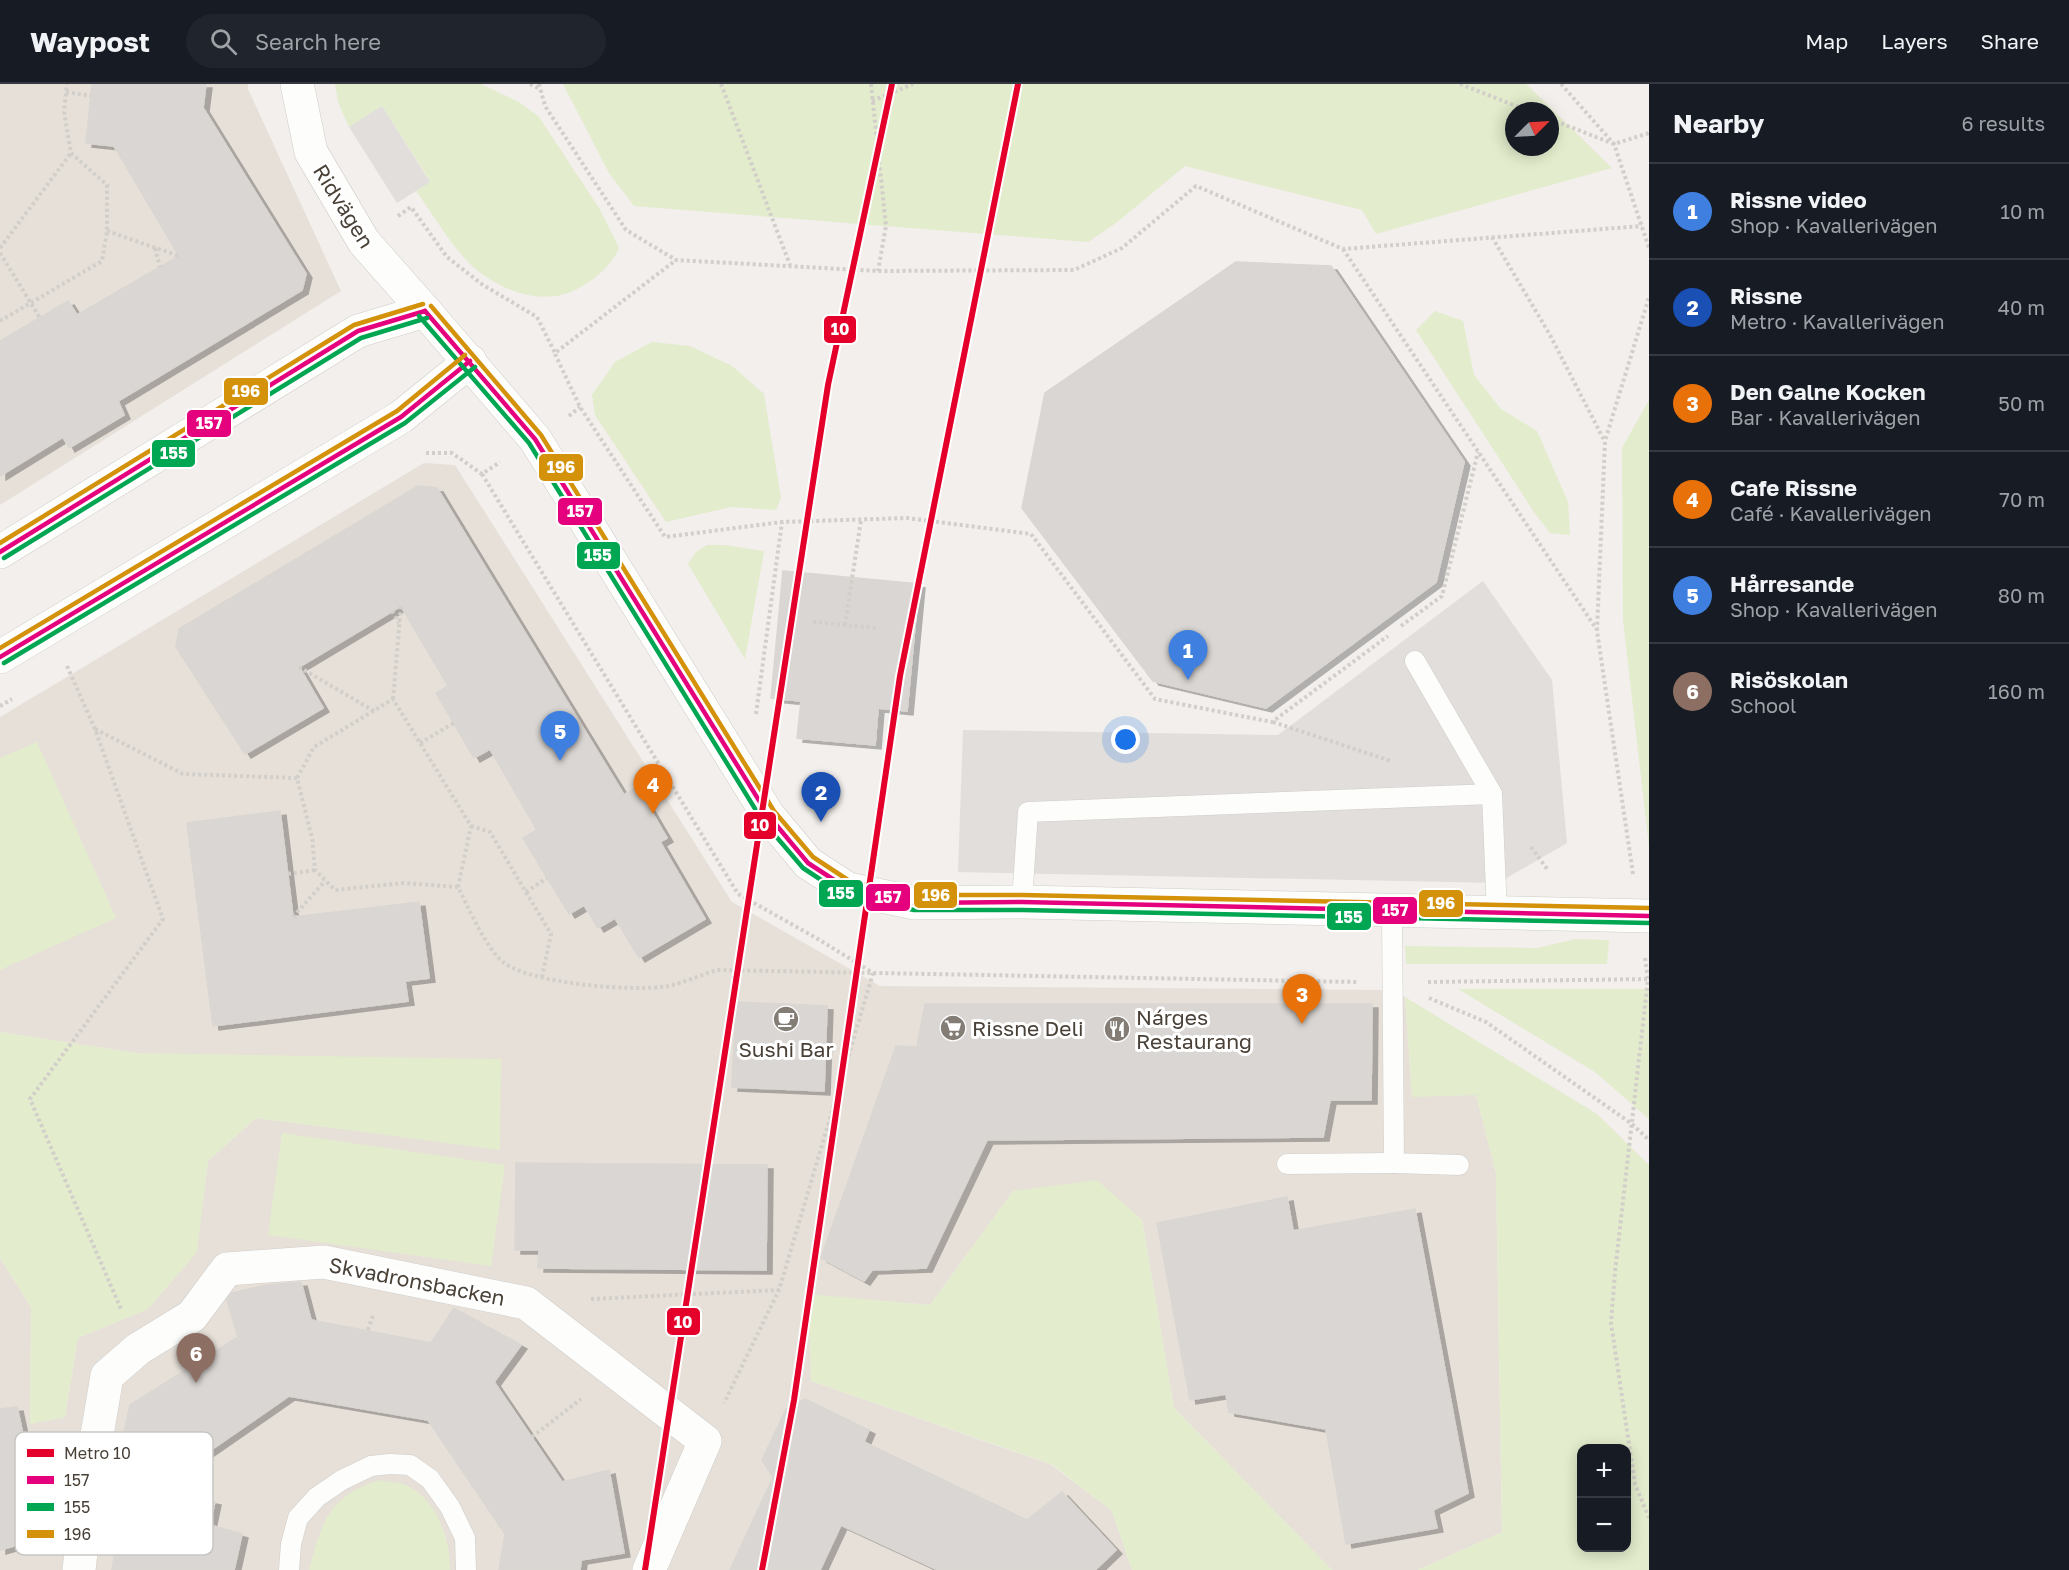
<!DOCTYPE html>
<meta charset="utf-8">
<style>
:root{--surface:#171b24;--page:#20242c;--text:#f1f3f6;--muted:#9ea1a6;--line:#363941;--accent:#847d76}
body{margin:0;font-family:"Golos Text",sans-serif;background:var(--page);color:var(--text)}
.controls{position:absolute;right:18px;bottom:18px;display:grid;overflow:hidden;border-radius:12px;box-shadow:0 3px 15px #0003}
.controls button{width:54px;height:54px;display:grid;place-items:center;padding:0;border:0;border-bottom:2px solid var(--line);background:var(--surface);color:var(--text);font:30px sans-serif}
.compass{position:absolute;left:1505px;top:18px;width:54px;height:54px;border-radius:50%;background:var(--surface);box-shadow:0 3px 15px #0003;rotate:66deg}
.you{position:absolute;left:1126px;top:656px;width:21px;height:21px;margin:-15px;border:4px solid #fff;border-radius:50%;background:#1a73e8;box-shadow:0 0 0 9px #1a73e833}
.badge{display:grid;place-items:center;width:39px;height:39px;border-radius:50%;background:var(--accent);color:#fff;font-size:20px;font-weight:700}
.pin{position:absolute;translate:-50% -50px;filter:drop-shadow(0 2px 3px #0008)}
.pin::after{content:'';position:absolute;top:32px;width:21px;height:18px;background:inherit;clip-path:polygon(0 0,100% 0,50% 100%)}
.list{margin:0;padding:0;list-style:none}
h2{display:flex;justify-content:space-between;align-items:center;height:78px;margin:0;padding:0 24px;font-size:26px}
h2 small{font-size:20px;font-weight:400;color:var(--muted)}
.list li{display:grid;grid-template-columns:39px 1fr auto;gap:18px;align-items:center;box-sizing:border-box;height:96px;padding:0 24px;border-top:2px solid var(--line)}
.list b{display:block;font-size:22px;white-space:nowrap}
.list p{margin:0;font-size:20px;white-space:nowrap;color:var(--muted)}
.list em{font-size:20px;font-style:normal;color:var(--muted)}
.icon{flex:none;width:33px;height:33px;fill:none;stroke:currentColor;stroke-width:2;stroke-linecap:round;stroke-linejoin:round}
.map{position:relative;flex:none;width:1649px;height:1486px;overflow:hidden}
header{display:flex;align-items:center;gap:36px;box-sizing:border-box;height:84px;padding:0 30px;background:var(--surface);border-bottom:2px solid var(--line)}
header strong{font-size:28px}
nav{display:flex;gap:33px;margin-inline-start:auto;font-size:21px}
.search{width:420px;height:54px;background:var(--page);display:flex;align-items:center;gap:15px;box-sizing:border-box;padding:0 21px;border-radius:33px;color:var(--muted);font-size:22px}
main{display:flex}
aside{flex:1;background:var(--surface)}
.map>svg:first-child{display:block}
</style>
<header>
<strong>Waypost</strong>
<div class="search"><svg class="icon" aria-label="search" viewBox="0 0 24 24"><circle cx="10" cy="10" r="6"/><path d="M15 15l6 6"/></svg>Search here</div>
<nav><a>Map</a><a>Layers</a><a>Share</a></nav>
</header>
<main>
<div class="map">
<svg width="1649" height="1486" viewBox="0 0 1649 1486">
<defs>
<filter id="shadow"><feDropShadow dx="6" dy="4" stdDeviation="0" flood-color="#0004"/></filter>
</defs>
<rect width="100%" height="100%" fill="#f2efec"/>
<g fill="#e6e0d9">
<polygon points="0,0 248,0 248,5 341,207 0,421"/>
<polygon points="424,379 455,381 732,818 880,902 1383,906 1405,913 1412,1012 1476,1011 1496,1089 1502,1448 1418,1486 1332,1486 1174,1324 1142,1136 1013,1107 930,1221 809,1211 811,1297 1050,1380 1112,1427 1132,1486 0,1486 0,1174 31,1223 30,1340 65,1333 78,1254 148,1225 196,1169 208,1077 256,1034 500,1065 136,969 0,948 0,633"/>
</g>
<g fill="#e3eccc" fill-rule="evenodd">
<path d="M335 0H481L519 18 539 33 599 124 619 164C612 182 594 196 577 205 542 224 495 205 468 178 448 157 433 130 416 107L430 97 382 22 349 43 338 18Z"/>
<path d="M563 0H1526L1612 84 1376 150 1362 126 1185 82 1116 139 1088 158 634 122 609 89ZM1514 27H1550V63H1514Z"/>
<polygon points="1435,227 1463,237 1474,291 1501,325 1537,347 1568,418 1570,451 1550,449 1534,428 1416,246"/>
<polygon points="652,258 690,262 732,282 764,310 781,414 776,426 731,423 666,438 595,331 592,311 615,278"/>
<polygon points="1649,316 1649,763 1623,536 1622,364"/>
<polygon points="707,461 724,461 764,467 745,575 688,480 696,468"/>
<polygon points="37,658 116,834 0,886 0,674"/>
<polygon points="1575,855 1609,856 1607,880 1406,880 1405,862 1538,864"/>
<polygon points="1458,905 1649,905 1649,1035 1595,988"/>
<path d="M1405 913 1597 1030 1649 1081V1486H1418L1502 1448 1496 1089 1476 1011 1412 1013ZM1582 1364H1626V1464H1582Z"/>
<polygon points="0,948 136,969 501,975 500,1066 256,1034 208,1077 197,1168 148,1225 78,1254 65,1333 30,1340 31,1223 0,1174"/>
<polygon points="282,1049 505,1081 491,1182 268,1151"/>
<polygon points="1097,1096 1142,1136 1174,1324 1332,1486 1132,1486 1112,1427 1051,1380 811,1297 808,1210 930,1221 1013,1107"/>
<path d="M380 1396C388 1398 400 1398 408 1402 438 1418 450 1455 450 1486H309C322 1438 328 1412 380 1396Z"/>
</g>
<g fill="#e1dedb">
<polygon points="382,22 430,98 397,119 349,43"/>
<polygon points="1483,497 1552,596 1567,759 1498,799 958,788 963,646 1278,651"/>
</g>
<g fill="#dad6d3" stroke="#dad6d2" stroke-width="1.5" filter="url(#shadow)">
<polygon points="92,0 206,0 203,24 306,190 302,206 118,317 124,331 69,364 63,353 0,392 0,257 68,217 77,231 179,172 114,62 86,59"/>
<polygon points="1236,178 1331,182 1464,378 1436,498 1266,624 1153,597 1022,424 1045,309"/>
<polygon points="418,402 437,404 624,711 637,703 667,754 660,758 705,835 639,874 615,834 598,844 584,821 569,830 523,754 537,746 490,665 474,674 436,609 448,602 401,522 299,583 323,624 245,670 176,563 179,545"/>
<polygon points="783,487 919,500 907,627 878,624 875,661 797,654 801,617 771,614"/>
<polygon points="280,727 293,833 419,818 429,894 405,897 408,917 213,942 187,739"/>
<polygon points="736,918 827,922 824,1007 732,1003"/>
<polygon points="925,920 1372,920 1371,1016 1330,1016 1323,1053 987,1056 926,1184 872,1186 864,1197 821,1174 896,962 917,963"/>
<polygon points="516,1079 767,1081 766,1186 538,1184 539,1166 515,1166"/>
<polygon points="1287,1113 1293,1147 1415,1125 1468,1409 1433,1426 1437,1444 1346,1460 1326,1345 1229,1328 1226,1310 1190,1316 1157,1139"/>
<polygon points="301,1198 311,1236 431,1259 454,1224 521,1261 494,1298 562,1398 609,1386 624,1469 581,1476 580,1486 499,1486 505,1450 428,1336 289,1312 156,1404 215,1417 210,1441 242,1450 234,1486 112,1486 121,1428 104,1440 130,1321 238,1253 227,1216 232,1209 267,1201"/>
<polygon points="805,1315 869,1346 864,1358 1027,1436 1062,1408 1116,1466 1095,1486 938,1486 841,1441 820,1486 730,1486 773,1393 762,1376 786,1325"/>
<polygon points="17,1323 45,1453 0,1466 0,1325"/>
</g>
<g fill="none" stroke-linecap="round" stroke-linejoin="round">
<g stroke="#d0cdc9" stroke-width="21">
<g id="service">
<polyline points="1415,577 1492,710 1497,830"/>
<polyline points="1022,818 1028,728 1492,710"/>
<polyline points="1392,828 1394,1079 1459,1081"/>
<polyline points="1287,1080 1394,1079"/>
<polyline points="289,1486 291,1460 298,1434 317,1413 342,1396 371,1382 390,1380 410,1381 430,1395 450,1423 465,1454 466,1486"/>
</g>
</g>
<g stroke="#d0cdc9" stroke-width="34">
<g id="minor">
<polyline points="297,0 311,68 364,158 425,227"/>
<polyline points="79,1486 88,1404 107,1292 138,1265 192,1232 227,1185 324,1178 526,1219 705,1357 649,1486"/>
</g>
</g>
<g stroke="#d0cdc9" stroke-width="34">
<g id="tertiary">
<polyline points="0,468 358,247 425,227 535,355 768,731 808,779 848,805 915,819 1022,818 1649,832"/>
<polyline points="0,573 401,333 470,277"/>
</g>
</g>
<g stroke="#d2cfca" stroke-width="4" stroke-dasharray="3 3" stroke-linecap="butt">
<polyline points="530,0 540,5"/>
<polyline points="539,0 545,22 626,146 676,176 878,187 1074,186 1122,164 1196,102 1343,165 1642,142"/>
<polyline points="721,0 790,181"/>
<polyline points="871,0 886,142 878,187"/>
<polyline points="1460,0 1529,27"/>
<polyline points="1561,0 1614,60 1649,164"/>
<polyline points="66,8 91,12"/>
<polyline points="872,17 913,0"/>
<polyline points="1550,35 1614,60 1649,49"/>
<polyline points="398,132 411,123 447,173 483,201 537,233 555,269 676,176"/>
<polyline points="107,147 179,172"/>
<polyline points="1492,153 1550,251 1604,356"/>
<polyline points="0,164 71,69"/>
<polyline points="155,164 160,183"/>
<polyline points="1343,165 1597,546"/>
<polyline points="0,169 40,234"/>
<polyline points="0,237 102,177 107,147 107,101 71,69 64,28 67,0"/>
<polyline points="555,270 580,323 665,453 782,438"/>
<polyline points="569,332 580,323"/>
<polyline points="426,369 452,369 482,390 500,378"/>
<polyline points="482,390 738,810 818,855 873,889 779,1206 724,1319"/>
<polyline points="392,527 399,539"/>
<polyline points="813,538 877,544"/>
<polyline points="845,541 861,436"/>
<polyline points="1401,542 1442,512 1478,368"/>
<polyline points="67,582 95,645 163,835 30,1015 121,1225"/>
<polyline points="299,583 374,627"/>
<polyline points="393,615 401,522"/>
<polyline points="0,622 12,615"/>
<polyline points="756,630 782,438 907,434 1031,450 1155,615 1272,638 1388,552"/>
<polyline points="1273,638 1391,677"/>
<polyline points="95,645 183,690 297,694"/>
<polyline points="420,659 454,639"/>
<polyline points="471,742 490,748 551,850 542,893"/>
<polyline points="1531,763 1548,786"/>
<polyline points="288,790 315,786"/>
<polyline points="1633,790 1597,547 1605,357 1649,213"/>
<path d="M458 803 471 742 393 615 314 663 297 694 312 754 315 786 335 806 404 799 458 803C468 823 486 864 503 878 530 900 634 908 669 902 685 898 701 891 717 886L1357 898"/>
<polyline points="526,808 547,794"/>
<polyline points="293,833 325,797"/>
<polyline points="1645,874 1648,895 1615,1188 1611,1239 1635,1400 1649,1434"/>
<polyline points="1428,898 1649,895"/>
<polyline points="1429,914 1486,938 1632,1040 1649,1056"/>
<polyline points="591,1215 779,1206"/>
<polyline points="368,1246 373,1231"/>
<polyline points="532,1353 581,1315"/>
</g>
<use href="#service" stroke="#fdfdfc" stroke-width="20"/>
<use href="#minor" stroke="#fdfdfc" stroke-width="33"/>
<use href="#tertiary" stroke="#fdfdfc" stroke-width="33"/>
<g stroke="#fff" stroke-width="9">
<g id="bus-1">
<polyline points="425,227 535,355 768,731 808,779 848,805 915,819 1022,818 1649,832"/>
<polyline points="0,468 358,247 425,227"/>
<polyline points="0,573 401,333 470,277"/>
</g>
</g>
<g stroke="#fff" stroke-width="9">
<g id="bus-2">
<polyline points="419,232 529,359 762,736 803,784 844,811 914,826 1022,826 1649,839"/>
<polyline points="4,474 361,254 427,234"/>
<polyline points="4,579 405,339 475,283"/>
</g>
</g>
<g stroke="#fff" stroke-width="9">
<g id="bus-3">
<polyline points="431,222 541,351 774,727 813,773 851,798 916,811 1022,811 1649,824"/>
<polyline points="0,459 354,241 423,220"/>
<polyline points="0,564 397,327 465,271"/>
</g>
</g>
<use href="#bus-1" stroke="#e5007d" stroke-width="4.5"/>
<use href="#bus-2" stroke="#00a651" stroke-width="4.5"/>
<use href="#bus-3" stroke="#d4920b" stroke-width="4.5"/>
<g stroke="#fff" stroke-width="10">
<g id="metro-1">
<polyline points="645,1486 828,301 892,0"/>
<polyline points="762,1486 794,1316 900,592 1018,0"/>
</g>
</g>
<use href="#metro-1" stroke="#e4002b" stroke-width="6"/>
</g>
<defs>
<g id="cafe-disc" transform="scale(1.35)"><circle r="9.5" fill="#847d76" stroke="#fff"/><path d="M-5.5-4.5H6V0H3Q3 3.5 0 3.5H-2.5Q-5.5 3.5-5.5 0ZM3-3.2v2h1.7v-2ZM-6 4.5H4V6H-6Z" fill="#fff"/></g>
<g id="supermarket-disc" transform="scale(1.35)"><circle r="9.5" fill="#847d76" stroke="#fff"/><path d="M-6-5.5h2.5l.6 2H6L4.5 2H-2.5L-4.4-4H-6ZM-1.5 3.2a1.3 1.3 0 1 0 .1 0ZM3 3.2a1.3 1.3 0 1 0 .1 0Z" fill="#fff"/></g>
<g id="restaurant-disc" transform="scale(1.35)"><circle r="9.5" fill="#847d76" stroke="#fff"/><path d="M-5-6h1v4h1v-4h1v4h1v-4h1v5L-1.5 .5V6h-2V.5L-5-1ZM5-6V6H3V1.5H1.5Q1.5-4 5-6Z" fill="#fff"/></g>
</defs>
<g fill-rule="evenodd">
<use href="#cafe-disc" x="786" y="935"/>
<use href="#supermarket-disc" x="953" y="944"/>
<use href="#restaurant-disc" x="1117" y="945"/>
</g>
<g text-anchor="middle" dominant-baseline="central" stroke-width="6" stroke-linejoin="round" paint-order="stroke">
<g font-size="21" fill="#494037" stroke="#fff">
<text transform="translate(344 122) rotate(58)">Ridvägen</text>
<text transform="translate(417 1197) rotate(11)">Skvadronsbacken</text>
</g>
<g font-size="21" fill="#494037" stroke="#fff" text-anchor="start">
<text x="1136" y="933">Nárges<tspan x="1136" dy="24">Restaurang</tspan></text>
<text x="972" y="944">Rissne Deli</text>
<text x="786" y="965" text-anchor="middle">Sushi Bar</text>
</g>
</g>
<rect x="15" y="1348" width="198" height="123" rx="9" fill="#fff" stroke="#c8c6c3" stroke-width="1.5"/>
<rect x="27" y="1365" width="27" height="8" fill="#e4002b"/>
<rect x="27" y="1392" width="27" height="8" fill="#e5007d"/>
<rect x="27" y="1419" width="27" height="8" fill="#00a651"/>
<rect x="27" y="1446" width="27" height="8" fill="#d4920b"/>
<g font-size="16" fill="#494037">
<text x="64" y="1375">Metro 10</text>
<text x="64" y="1402">157</text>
<text x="64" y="1429">155</text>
<text x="64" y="1456">196</text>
</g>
<g stroke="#fff" stroke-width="2">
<rect x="823" y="231" width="34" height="29" rx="6" fill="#e4002b"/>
<rect x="223" y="293" width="46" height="29" rx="6" fill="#d4920b"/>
<rect x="186" y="325" width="46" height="29" rx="6" fill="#e5007d"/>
<rect x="151" y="355" width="45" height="29" rx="6" fill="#00a651"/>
<rect x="538" y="369" width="46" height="29" rx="6" fill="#d4920b"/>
<rect x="557" y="413" width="46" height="29" rx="6" fill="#e5007d"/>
<rect x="576" y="457" width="45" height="29" rx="6" fill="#00a651"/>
<rect x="743" y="727" width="34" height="29" rx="6" fill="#e4002b"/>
<rect x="818" y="795" width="46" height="29" rx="6" fill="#00a651"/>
<rect x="913" y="797" width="45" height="28" rx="6" fill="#d4920b"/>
<rect x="865" y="799" width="46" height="29" rx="6" fill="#e5007d"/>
<rect x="1418" y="805" width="46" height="29" rx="6" fill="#d4920b"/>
<rect x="1372" y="812" width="46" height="29" rx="6" fill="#e5007d"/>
<rect x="1326" y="818" width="46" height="29" rx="6" fill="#00a651"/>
<rect x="666" y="1223" width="35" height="29" rx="6" fill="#e4002b"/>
</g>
<g font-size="16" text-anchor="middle" font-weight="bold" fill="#fff">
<text x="840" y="251">10</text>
<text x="246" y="313">196</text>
<text x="209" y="345">157</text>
<text x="174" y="375">155</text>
<text x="561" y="389">196</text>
<text x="580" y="433">157</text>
<text x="598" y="477">155</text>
<text x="760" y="747">10</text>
<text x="841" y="815">155</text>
<text x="936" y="817">196</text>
<text x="888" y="819">157</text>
<text x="1441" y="825">196</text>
<text x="1395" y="832">157</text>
<text x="1349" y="839">155</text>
<text x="683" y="1244">10</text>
</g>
</svg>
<div class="controls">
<button>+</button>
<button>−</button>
</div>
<svg class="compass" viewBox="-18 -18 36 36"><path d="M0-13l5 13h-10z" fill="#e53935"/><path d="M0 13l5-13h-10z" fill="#9ea1a6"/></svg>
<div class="you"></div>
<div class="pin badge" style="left:1188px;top:596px;background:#3f7fe0">1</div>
<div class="pin badge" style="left:821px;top:738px;background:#1a4fb4">2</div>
<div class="pin badge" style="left:1302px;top:940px;background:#e8710a">3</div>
<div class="pin badge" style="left:653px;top:730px;background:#e8710a">4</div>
<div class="pin badge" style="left:560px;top:677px;background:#3f7fe0">5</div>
<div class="pin badge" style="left:196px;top:1299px;background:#8d6e63">6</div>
</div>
<aside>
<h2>Nearby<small>6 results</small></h2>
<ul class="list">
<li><span class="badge" style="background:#3f7fe0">1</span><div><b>Rissne video</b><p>Shop · Kavallerivägen</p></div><em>10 m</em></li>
<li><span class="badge" style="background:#1a4fb4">2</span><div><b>Rissne</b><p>Metro · Kavallerivägen</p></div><em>40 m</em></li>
<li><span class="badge" style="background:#e8710a">3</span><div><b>Den Galne Kocken</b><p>Bar · Kavallerivägen</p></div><em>50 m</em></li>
<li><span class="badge" style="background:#e8710a">4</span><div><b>Cafe Rissne</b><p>Café · Kavallerivägen</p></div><em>70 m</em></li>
<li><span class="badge" style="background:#3f7fe0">5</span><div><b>Hårresande</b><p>Shop · Kavallerivägen</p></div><em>80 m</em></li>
<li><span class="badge" style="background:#8d6e63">6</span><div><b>Risöskolan</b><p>School</p></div><em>160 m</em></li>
</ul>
</aside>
</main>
